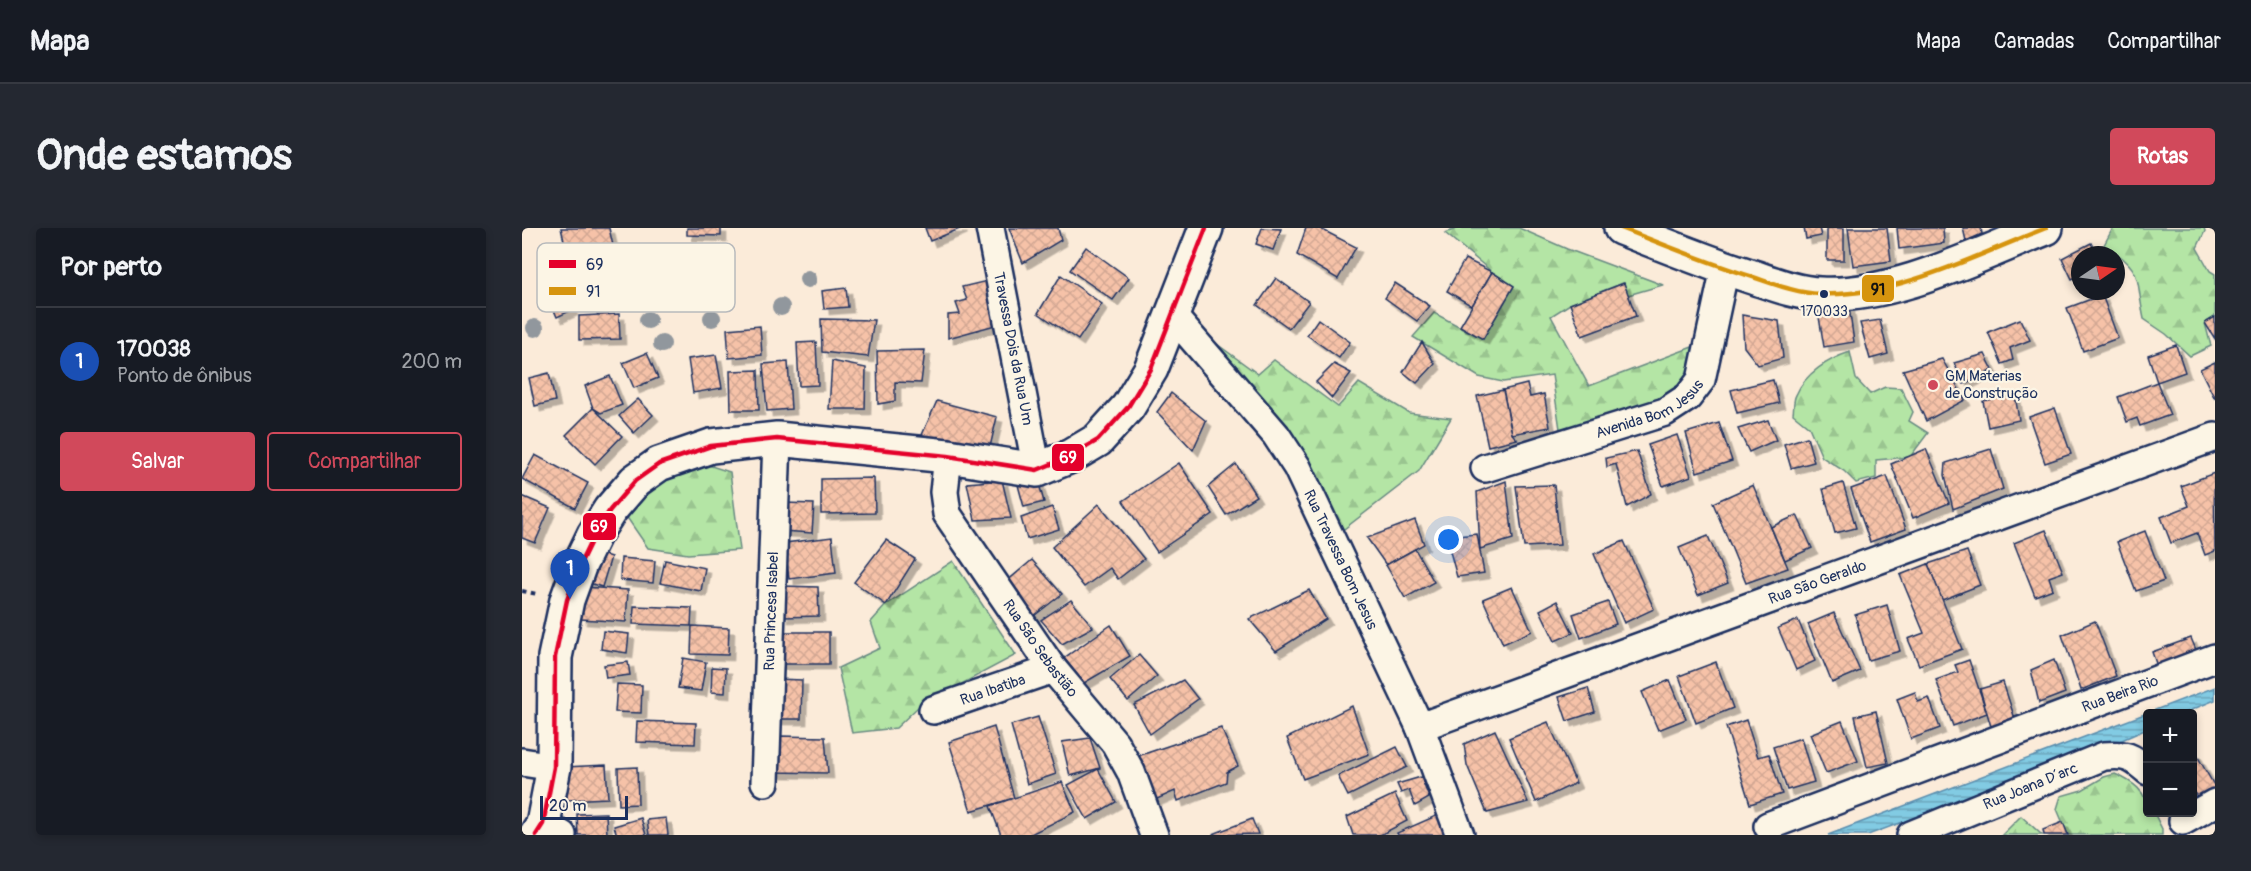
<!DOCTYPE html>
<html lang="pt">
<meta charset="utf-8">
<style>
:root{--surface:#171b24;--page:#242831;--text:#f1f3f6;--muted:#9ea1a6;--line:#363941;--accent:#d1495b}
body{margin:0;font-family:Pangolin,sans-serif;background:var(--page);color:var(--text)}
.controls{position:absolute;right:18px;bottom:18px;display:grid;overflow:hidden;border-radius:6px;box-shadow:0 3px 9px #0003}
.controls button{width:54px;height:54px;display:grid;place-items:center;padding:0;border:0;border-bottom:2px solid var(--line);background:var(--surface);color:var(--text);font:30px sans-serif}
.compass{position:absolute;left:1549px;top:18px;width:54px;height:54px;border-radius:50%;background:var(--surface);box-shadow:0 3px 9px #0003;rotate:77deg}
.scale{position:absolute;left:18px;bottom:15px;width:88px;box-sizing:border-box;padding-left:6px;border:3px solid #1b2f5e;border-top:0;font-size:16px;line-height:21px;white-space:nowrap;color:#1b2f5e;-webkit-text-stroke:4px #fcf5e5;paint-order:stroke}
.you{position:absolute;left:927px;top:312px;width:21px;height:21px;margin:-15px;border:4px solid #fff;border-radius:50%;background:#1a73e8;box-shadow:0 0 0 9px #1a73e833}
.badge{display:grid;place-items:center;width:39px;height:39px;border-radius:50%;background:var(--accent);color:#fff;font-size:20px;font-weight:700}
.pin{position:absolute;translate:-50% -50px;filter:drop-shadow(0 2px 3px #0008)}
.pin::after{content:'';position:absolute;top:32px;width:21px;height:18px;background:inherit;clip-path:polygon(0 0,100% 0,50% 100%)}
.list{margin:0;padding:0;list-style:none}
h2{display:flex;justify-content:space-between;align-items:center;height:78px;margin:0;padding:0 24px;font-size:26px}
h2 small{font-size:20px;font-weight:400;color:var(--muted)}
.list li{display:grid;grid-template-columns:39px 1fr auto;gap:18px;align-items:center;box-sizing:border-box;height:108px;padding:0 24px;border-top:2px solid var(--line)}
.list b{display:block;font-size:22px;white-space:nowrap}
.list p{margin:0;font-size:20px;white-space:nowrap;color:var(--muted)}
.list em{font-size:20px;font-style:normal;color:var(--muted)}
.actions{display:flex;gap:12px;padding:18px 24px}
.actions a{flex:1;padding:14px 0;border:2px solid var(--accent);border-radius:6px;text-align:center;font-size:21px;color:var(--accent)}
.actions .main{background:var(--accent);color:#fff}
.map{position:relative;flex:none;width:1693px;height:607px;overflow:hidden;border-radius:6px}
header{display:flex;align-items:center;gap:36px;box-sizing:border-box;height:84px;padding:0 30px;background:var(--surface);border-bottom:2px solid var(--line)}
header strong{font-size:28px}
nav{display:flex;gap:33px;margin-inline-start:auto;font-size:21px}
.intro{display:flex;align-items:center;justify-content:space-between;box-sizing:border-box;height:144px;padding:0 36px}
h1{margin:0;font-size:42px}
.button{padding:15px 27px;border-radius:6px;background:var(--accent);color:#fff;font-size:21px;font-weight:700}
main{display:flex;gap:36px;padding:0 36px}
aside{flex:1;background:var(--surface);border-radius:6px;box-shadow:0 3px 9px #0003}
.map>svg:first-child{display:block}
</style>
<header>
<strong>Mapa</strong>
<nav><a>Mapa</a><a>Camadas</a><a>Compartilhar</a></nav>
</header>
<div class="intro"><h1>Onde estamos</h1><a class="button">Rotas</a></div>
<main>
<aside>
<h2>Por perto<small></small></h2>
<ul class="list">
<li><span class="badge" style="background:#1a4fb4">1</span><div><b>170038</b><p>Ponto de ônibus</p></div><em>200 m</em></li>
</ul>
<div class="actions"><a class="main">Salvar</a><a>Compartilhar</a></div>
</aside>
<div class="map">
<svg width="1693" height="607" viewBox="0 0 1693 607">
<defs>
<pattern id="forest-firs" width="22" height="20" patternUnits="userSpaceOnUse" patternTransform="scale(1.5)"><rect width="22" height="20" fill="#b4e5a5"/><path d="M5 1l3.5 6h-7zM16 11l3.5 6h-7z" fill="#9ac590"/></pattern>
<pattern id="water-rules" width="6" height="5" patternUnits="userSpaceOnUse" patternTransform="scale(1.5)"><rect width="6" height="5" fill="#82cbe3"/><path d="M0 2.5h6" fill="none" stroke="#6aa5bb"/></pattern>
<pattern id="building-cross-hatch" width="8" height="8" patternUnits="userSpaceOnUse" patternTransform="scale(1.5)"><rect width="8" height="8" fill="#f6c2a8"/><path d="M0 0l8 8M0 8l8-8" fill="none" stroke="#d2a793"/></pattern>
<filter id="shadow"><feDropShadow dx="5.5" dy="5.5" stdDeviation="0" flood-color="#0004"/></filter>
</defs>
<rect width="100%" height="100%" fill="#fbebd9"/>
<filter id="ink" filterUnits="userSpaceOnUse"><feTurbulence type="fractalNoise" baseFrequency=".0167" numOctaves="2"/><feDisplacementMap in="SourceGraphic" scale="12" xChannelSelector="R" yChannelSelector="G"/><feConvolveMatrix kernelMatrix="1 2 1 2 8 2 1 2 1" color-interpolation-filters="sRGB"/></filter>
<g filter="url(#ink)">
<g fill="url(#forest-firs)" stroke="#688a82" stroke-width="1.5">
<polygon points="937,0 997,0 1045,21 1141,57 1106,67 1101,55 1048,76 1029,88 1067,158 1173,118 1166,153 1132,180 1038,201 1030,147 981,154 957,149 891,109 912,85 961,111 992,58 970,44 923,5"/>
<path d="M1591 0H1682L1683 3 1675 20 1688 43 1693 46V89L1683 95 1689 118 1668 128 1644 106 1622 91C1613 50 1623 42 1582 17Z"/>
<polygon points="673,100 736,146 752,132 816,179 837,155 887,185 929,190 897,243 813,308"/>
<path d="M1328 124 1334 151 1348 166 1363 159 1379 160 1391 184 1387 193 1406 205 1388 229 1354 232V250L1334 255 1322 243 1300 229 1287 199 1271 186C1272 180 1271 172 1274 167 1283 145 1307 131 1328 124Z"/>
<polygon points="183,236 208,244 218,322 166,326 126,320 95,275 119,250"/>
<polygon points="431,333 494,427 396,479 374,500 330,505 316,440 358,420 349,394 364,377"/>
<path d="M1593 546C1611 554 1625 563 1626 584L1632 585 1640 601V607H1546L1535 581 1539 568 1560 562 1582 549Z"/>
<polygon points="1499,588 1520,607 1480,607"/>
</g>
<polygon fill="url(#water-rules)" stroke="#598dae" stroke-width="1.5" points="1693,459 1693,472 1662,485 1626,485 1625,501 1593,515 1346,607 1306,607"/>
<g fill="url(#building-cross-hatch)" stroke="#1b2f5e" stroke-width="1.5" filter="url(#shadow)">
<polygon points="39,0 87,0 92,22 47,34"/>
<polygon points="165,0 199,0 199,8 165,7"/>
<polygon points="403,0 440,0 408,13"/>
<polygon points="487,0 536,0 539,12 501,35"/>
<polygon points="740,0 759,1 751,22 734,16"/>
<polygon points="784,0 797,0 834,19 816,51 775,27"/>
<polygon points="1282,0 1297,0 1299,8 1284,11"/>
<rect x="1305" y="0" width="17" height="32"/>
<polygon points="1326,0 1365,0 1369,33 1331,38"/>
<polygon points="1375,0 1421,0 1422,15 1377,21"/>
<polygon points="1441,0 1459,0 1460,6 1444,13"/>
<polygon points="1569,15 1575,27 1558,27 1558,47 1550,51 1540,30"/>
<polygon points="564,19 607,50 591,72 548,42"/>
<polygon points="943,31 970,44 950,78 925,63"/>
<polygon points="970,44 992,58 961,111 938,98"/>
<polygon points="539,47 580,76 556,112 516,85"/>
<polygon points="754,50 787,74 767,100 735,77"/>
<polygon points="465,53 471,61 477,96 426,110 426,87 438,86 434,75 445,72 440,59"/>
<polygon points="873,55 908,78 895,93 863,70"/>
<polygon points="1102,55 1114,88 1060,108 1048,76"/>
<polygon points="40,59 50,82 35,89 25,66"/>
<polygon points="324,60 326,79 302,81 300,63"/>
<polygon points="1580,67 1596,110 1561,123 1545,80"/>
<polygon points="1327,79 1332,114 1302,119 1296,83"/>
<polygon points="97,86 98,111 57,112 57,88"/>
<polygon points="1220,87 1257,93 1261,130 1236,137 1222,119"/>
<polygon points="1693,89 1693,111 1683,95"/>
<polygon points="299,91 352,92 346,129 300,124"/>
<polygon points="796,91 828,114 817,130 785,107"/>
<polygon points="1498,91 1508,112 1488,120 1491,132 1480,136 1466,104"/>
<polygon points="1358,92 1366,126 1348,131 1338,95"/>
<polygon points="238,98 240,127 207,130 205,101"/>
<polygon points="294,114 296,157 277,158 275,115"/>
<polygon points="900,114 913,136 895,155 881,144"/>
<polygon points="1654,117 1663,144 1635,154 1626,127"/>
<polygon points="403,122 399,155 373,154 373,173 356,176 355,123"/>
<polygon points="125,125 136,150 112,160 101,135"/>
<polygon points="1463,126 1471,142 1442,156 1432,135"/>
<polygon points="194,127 200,160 171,165 166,131"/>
<polygon points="1420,131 1443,172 1404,193 1381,142"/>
<polygon points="310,133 344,140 343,181 307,181"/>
<polygon points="266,134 269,181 245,183 241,136"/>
<polygon points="1693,134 1693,171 1678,141"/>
<polygon points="812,136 829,145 810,170 794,154"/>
<polygon points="236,142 237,182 209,182 208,143"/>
<polygon points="27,145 33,173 13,178 7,150"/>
<polygon points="88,148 100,177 79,185 71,180 63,158"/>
<polygon points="1251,152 1257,175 1215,185 1209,162"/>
<polygon points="1635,154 1648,187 1618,198 1615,190 1605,194 1596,169"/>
<polygon points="1005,156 1008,169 1022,166 1028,199 990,206 981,162"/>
<polygon points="981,162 990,206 995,211 966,218 955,168"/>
<polygon points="649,165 684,193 671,222 635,184"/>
<polygon points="1493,167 1497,192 1466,199 1461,173"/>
<polygon points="116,171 131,187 112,205 97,188"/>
<polygon points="415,173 475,189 468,219 400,207"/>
<polygon points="71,180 100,208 73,236 44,207"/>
<polygon points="1533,180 1549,226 1523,235 1507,189"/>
<polygon points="1246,192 1254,212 1227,224 1216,201"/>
<polygon points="1197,195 1210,233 1175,244 1164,205"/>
<polygon points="1155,207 1169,248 1141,258 1126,217"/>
<polygon points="1285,209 1292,234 1269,240 1262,216"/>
<polygon points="1404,221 1427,275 1391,290 1369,236"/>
<polygon points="1469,221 1481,261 1431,281 1423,247 1424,235"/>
<polygon points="1115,223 1129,266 1105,279 1094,236 1085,239 1084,230"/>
<polygon points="13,227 66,255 53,280 0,251"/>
<polygon points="657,235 691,286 635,324 601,273"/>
<polygon points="714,236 734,268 704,287 686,259"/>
<polygon points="1692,245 1693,323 1683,327 1675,305 1649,315 1639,289 1667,278 1659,258"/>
<polygon points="1365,248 1384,301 1348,314 1329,261"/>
<polygon points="352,250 353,285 299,286 299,251"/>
<polygon points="480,252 489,290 453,292 445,255"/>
<polygon points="516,252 522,274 502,279 496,257"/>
<polygon points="984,253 991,311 958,321 955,264"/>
<polygon points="1321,255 1334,300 1313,305 1301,261"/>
<polygon points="1032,257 1038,317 1002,319 994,258"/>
<polygon points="1231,257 1266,340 1224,355 1191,275"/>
<polygon points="0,268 28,280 13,315 0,310"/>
<polygon points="262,275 292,276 290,305 260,303"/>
<polygon points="577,276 622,331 596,351 588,340 562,359 530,319"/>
<polygon points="530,279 537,301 505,311 499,290"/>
<polygon points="1275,287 1290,320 1263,332 1249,299"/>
<polygon points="893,292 902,316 864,337 845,310"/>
<polygon points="1524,302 1541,344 1527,349 1531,361 1513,368 1492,315"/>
<polygon points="1623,303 1642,353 1614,363 1595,314"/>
<polygon points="955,306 962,345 935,349 924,309"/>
<polygon points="1186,308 1206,355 1176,367 1157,320"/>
<polygon points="310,309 314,345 267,351 263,315"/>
<polygon points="364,312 393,331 364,377 332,354"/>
<polygon points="1102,313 1132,381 1102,395 1072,326"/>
<polygon points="893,321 912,354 883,370 864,337"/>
<polygon points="1445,323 1458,357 1420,372 1406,336"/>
<polygon points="73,324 89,329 80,359 64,354"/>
<polygon points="99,330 133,333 131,355 98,352"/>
<polygon points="143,332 183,340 179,363 138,355"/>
<polygon points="510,332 540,366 508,391 484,354"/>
<polygon points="1406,336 1440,421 1397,437 1386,411 1402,405 1378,347"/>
<polygon points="260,358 296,359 297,388 261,389"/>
<polygon points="61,359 106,362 104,394 59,391"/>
<polygon points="990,359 1010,403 981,416 961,371"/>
<polygon points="787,362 804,391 754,423 727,391"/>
<polygon points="549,372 571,399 540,416 519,392"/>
<polygon points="1035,373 1051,405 1033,413 1018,382"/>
<polygon points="1086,374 1094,396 1059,410 1051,386"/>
<polygon points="1365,377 1378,423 1346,432 1333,387"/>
<polygon points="112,378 170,380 169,398 111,396"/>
<polygon points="1312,385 1338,443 1310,455 1286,396"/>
<polygon points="1276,392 1293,433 1274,442 1256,400"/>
<polygon points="1573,393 1594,448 1559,462 1540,407"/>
<polygon points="589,397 608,428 562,455 542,430"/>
<polygon points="170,398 207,400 206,427 169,426"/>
<polygon points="81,403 107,406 105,425 79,421"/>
<rect x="255" y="404" width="52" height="32"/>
<polygon points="1669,410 1677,429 1637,444 1630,424"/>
<polygon points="617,427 635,448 606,473 588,451"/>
<polygon points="161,430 184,434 179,463 156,460"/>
<polygon points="1447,432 1465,485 1431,498 1414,452 1436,444 1433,437"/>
<polygon points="1532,432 1543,465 1517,475 1509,442"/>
<polygon points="106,434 108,447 84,450 82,437"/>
<polygon points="1194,434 1211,480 1174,495 1157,448"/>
<polygon points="190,439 204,440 203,465 189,464"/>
<polygon points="254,451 280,452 279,491 254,491"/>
<polygon points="661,452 676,471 628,506 612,477"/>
<polygon points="1148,452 1164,491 1136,502 1120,464"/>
<polygon points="1481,454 1494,494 1470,502 1458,461"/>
<polygon points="95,456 120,457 119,485 93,484"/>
<polygon points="1066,460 1073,484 1045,493 1037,469"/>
<polygon points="1393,464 1396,474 1407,470 1418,500 1389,511 1375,471"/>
<polygon points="830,478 847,526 781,551 765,510"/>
<polygon points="1354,483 1366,535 1345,539 1333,488"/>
<polygon points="516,489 534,546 505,556 489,497"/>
<polygon points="1224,492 1236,529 1247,526 1260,566 1228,576 1204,499"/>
<polygon points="115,493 174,495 173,516 114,514"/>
<polygon points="1320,493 1336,533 1304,545 1288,506"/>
<polygon points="1026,494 1054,555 1014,574 987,510"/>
<polygon points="472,499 492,570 449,583 427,514"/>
<polygon points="699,500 716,538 705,544 704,554 656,573 653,563 626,575 610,530"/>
<polygon points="973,502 1006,574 965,585 945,537 942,516"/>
<polygon points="257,508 303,509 306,545 252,544"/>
<polygon points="568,510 578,540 548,548 540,514"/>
<polygon points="1279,510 1292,554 1265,562 1251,519"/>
<polygon points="875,519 885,539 826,568 816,548"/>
<polygon points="1673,524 1693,559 1693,565 1678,574 1670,561 1670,525"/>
<polygon points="84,537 86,570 45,572 43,539"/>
<polygon points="115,539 116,576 97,577 96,540"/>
<polygon points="576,541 594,574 565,591 546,557"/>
<polygon points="899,549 907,570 893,578 887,562 879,565 875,556"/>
<polygon points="540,554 553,584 507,607 479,607 468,578"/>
<polygon points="873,566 885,593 858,607 831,607 825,589"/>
<polygon points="84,585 85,607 56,607 55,586"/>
<polygon points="916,587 923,607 876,607 875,605"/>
<polygon points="119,590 124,607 95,607 92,598"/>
<polygon points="144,590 146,607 127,607 125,592"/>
<polygon points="730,591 736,606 691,607 691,606"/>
<polygon points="1541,594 1546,607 1522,607 1521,602"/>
</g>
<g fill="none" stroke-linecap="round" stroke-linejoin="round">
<g stroke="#1b2f5e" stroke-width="32">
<g id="street">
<path id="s1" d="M468 0 515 242"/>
<path id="s2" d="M651 88 754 207 775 239 898 499 938 607"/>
<path id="s3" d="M426 228 422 264 425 286 531 441 593 515 609 544 632 607"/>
<path id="s4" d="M963 240 1143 184 1166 169 1179 152 1203 40"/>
<path id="s5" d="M411 482 531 441"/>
<path id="s6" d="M898 499 1693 209"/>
<polyline points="0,534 32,539"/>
<path id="s7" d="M243 554 255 211"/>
<polyline points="1661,593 1693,575"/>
<polyline points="21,596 40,607"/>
<path id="s8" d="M1246 598 1693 430"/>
<path id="s9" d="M1389 607 1582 528C1604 526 1609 528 1626 543"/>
</g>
</g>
<g stroke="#1b2f5e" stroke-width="38">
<g id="secondary">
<path d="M1099 0C1143 17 1186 35 1231 49 1252 56 1275 65 1298 66 1372 70 1455 27 1524 0"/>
<polyline points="14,607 21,596 32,539 33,429 45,372 58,336 72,307 88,282 113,253 137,236 189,218 255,211 426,228 515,242 549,228 576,212 606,179 629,141 684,0"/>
</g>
</g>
<polyline stroke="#1b2f5e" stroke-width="4" stroke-dasharray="4.5 4.5" stroke-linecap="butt" points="0,363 15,366"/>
<use href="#street" stroke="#fcf5e5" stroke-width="27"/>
<use href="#secondary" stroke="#fcf5e5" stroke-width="33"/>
<g stroke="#fcf5e5" stroke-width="9">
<polyline id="bus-1" points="14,607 21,596 32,539 33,429 45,372 58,336 72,307 88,282 113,253 137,236 189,218 255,211 426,228 515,242 549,228 576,212 606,179 629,141 684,0"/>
</g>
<g stroke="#fcf5e5" stroke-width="9">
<path id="bus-2" d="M1099 0C1143 17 1186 35 1231 49 1252 56 1275 65 1298 66 1372 70 1455 27 1524 0"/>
</g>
<use href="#bus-1" stroke="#e4002b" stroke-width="4.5"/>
<use href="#bus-2" stroke="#d6940e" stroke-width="4.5"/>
</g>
<g fill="#91979d">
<circle cx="286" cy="51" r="9"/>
<circle cx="259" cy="79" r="9"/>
<circle cx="190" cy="90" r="9"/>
<circle cx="126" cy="92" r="9"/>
<circle cx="13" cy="100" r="9"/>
<circle cx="140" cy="116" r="9"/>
</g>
</g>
<circle fill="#1b2f5e" stroke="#fcf5e5" stroke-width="2" cx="1302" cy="66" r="5"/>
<circle fill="#d1495b" stroke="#fcf5e5" stroke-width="2" cx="1411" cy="157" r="6"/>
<g text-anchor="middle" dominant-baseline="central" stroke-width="4.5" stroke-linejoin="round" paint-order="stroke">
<g font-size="14" fill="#1b2f5e" stroke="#fcf5e5">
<text x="1302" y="83">170033</text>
</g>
<g font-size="15" fill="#1b2f5e" stroke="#fcf5e5">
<text stroke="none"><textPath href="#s1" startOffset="123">Travessa Dois da Rua Um</textPath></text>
<text stroke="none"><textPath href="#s4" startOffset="176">Avenida Bom Jesus</textPath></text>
<text stroke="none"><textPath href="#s2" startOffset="298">Rua Travessa Bom Jesus</textPath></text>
<text stroke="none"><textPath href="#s6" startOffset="423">Rua São Geraldo</textPath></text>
<text stroke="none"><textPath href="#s7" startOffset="171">Rua Princesa Isabel</textPath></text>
<text stroke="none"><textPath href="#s3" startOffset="222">Rua São Sebastião</textPath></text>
<text stroke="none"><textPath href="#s5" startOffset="63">Rua Ibatiba</textPath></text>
<text stroke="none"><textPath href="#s8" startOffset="376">Rua Beira Rio</textPath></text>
<text stroke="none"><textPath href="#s9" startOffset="129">Rua Joana D´arc</textPath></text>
</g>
<g font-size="15" fill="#1b2f5e" stroke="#fcf5e5" text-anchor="start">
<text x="1423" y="148">GM Materias<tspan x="1423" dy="17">de Construção</tspan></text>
</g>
</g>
<rect x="15" y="15" width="198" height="69" rx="9" fill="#fcf5e5" stroke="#b8babc" stroke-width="1.5"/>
<rect x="27" y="32" width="27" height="8" fill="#e4002b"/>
<rect x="27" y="59" width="27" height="8" fill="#d6940e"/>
<g font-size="16" fill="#1b2f5e">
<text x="64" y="42">69</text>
<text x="64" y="69">91</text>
</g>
<g stroke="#fcf5e5" stroke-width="2">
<rect x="1339" y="46" width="34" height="29" rx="6" fill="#d6940e"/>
<rect x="529" y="215" width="34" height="29" rx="6" fill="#e4002b"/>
<rect x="60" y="284" width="35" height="29" rx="6" fill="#e4002b"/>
</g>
<g font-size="16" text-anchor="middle" font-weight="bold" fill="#fff">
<text x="546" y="235">69</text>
<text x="77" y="304">69</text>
</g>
<g font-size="16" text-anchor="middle" font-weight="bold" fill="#111">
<text x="1356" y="67">91</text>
</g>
</svg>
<div class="controls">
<button>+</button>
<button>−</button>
</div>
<svg class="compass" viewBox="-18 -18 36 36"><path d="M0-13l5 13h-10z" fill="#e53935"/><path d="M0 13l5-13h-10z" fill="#9ea1a6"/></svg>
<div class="scale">20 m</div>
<div class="you"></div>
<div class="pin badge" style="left:48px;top:371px;background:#1a4fb4">1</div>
</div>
</main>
